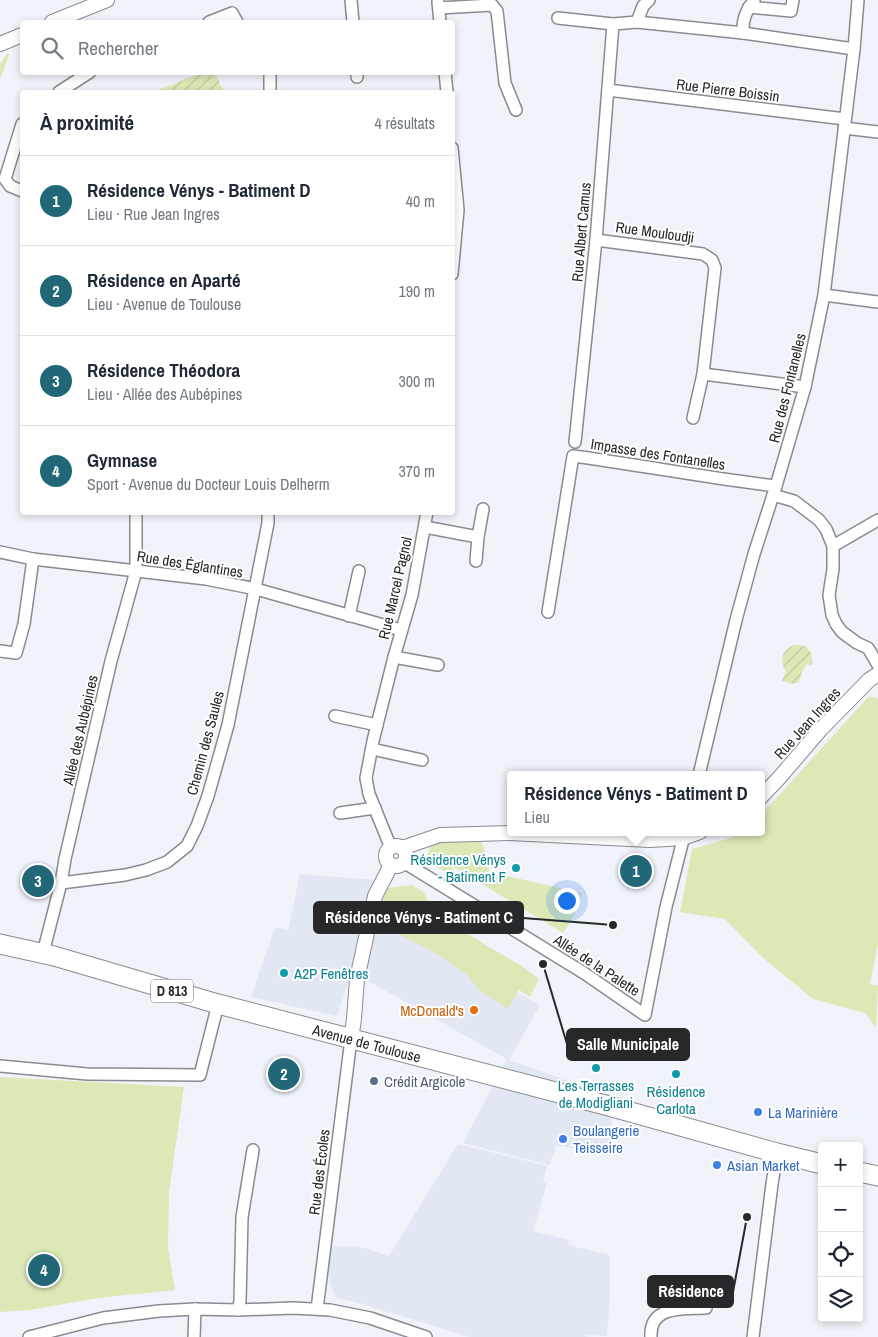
<!DOCTYPE html>
<html lang="fr">
<meta charset="utf-8">
<style>
:root{--surface:#fff;--page:#f6f6f7;--text:#1f2937;--muted:#747a83;--line:#e0e1e3;--accent:#226777}
body{margin:0;font-family:"Archivo Narrow",sans-serif;background:var(--page);color:var(--text)}
.controls{position:absolute;right:15px;bottom:15px;display:grid;overflow:hidden;border-radius:5px;box-shadow:0 2px 8px #0003}
.controls button{width:45px;height:45px;display:grid;place-items:center;padding:0;border:0;border-bottom:1px solid var(--line);background:var(--surface);color:var(--text);font:25px sans-serif}
.you{position:absolute;left:566px;top:900px;width:18px;height:18px;margin:-12px;border:4px solid #fff;border-radius:50%;background:#1a73e8;box-shadow:0 0 0 8px #1a73e833}
.badge{display:grid;place-items:center;width:32px;height:32px;border-radius:50%;background:var(--accent);color:#fff;font-size:16px;font-weight:700}
.pin{position:absolute;translate:-50% -50%;border:2px solid #fff;box-shadow:0 1px 5px #0006}
.popup{position:absolute;left:507px;top:771px;width:258px;height:65px;box-sizing:border-box;display:grid;place-content:center;border-radius:5px;background:var(--surface);filter:drop-shadow(0 1px 4px #0005);font-size:16px;white-space:nowrap;color:var(--muted)}
.popup b{font-size:19px;color:var(--text)}
.popup::after{content:'';position:absolute;left:50%;top:100%;margin-left:-10px;border:10px solid transparent;border-top-color:var(--surface)}
.list{margin:0;padding:0;list-style:none}
h2{display:flex;justify-content:space-between;align-items:center;height:65px;margin:0;padding:0 20px;font-size:21px}
h2 small{font-size:16px;font-weight:400;color:var(--muted)}
.list li{display:grid;grid-template-columns:32px 1fr auto;gap:15px;align-items:center;box-sizing:border-box;height:90px;padding:0 20px;border-top:1px solid var(--line)}
.list b{display:block;font-size:19px;white-space:nowrap}
.list p{margin:0;font-size:16px;white-space:nowrap;color:var(--muted)}
.list em{font-size:16px;font-style:normal;color:var(--muted)}
.icon{flex:none;width:28px;height:28px;fill:none;stroke:currentColor;stroke-width:2;stroke-linecap:round;stroke-linejoin:round}
.map{position:relative;flex:none;width:878px;height:1337px;overflow:hidden}
.search{position:absolute;background:var(--surface);box-shadow:0 2px 8px #0003;left:20px;top:20px;width:435px;height:55px;display:flex;align-items:center;gap:12px;box-sizing:border-box;padding:0 18px;border-radius:5px;color:var(--muted);font-size:19px}
.panel{position:absolute;background:var(--surface);box-shadow:0 2px 8px #0003;left:20px;top:90px;width:435px;height:425px;border-radius:5px}
.map>svg:first-child{display:block}
</style>
<div class="map">
<svg width="878" height="1337" viewBox="0 0 878 1337">
<defs>
<pattern id="garden-furrows" width="10" height="10" patternUnits="userSpaceOnUse" patternTransform="scale(1.25)"><rect width="10" height="10" fill="#dce9b7"/><path d="M-1 1l2-2M0 10L10 0M9 11l2-2" fill="none" stroke="#bdc89e"/></pattern>
</defs>
<rect width="100%" height="100%" fill="#f1f3fa"/>
<g fill="#e2e7f4">
<polygon points="300,874 375,880 369,912 540,1005 509,1060 615,1097 607,1155 556,1145 550,1165 463,1143 507,1059 352,972 337,1016 251,997 275,927 288,930"/>
<polygon points="458,1144 547,1166 543,1181 547,1184 533,1231 569,1240 568,1245 610,1255 610,1295 607,1336 587,1335 587,1337 470,1337 355,1302 336,1298 330,1283 328,1268 330,1246 358,1246 389,1256"/>
</g>
<g fill="#dce9b7">
<polygon points="8,52 9,56 0,79 0,64"/>
<polygon points="869,696 878,699 878,944 870,984 878,986 876,1028 865,1013 813,999 762,957 725,919 680,912 692,849 734,837 740,832 761,832 761,815"/>
<path d="M453 838H479C484 848 490 861 489 872L582 893C577 908 572 921 563 933L454 867 450 874 427 862V855L432 844Z"/>
<polygon points="412,885 424,892 429,903 427,910 523,967 539,979 530,997 519,990 508,1009 479,990 467,975 437,954 375,922 387,888"/>
<polygon points="0,1077 184,1087 169,1192 168,1248 175,1290 98,1298 30,1310 0,1312"/>
</g>
<g fill="url(#garden-furrows)">
<polygon points="203,72 215,73 224,92 154,92"/>
<path d="M794 645C809 644 813 651 812 665L807 664 802 672 799 682 794 684 782 681 786 671C779 660 782 650 794 645Z"/>
</g>
<g fill="none" stroke-linecap="round" stroke-linejoin="round">
<g stroke="#8a8b91" stroke-width="14">
<g id="minor">
<polyline points="351,0 353,22"/>
<polyline points="438,2 440,22"/>
<polyline points="749,7 791,11 793,0"/>
<polyline points="439,8 492,5 497,11 505,83 516,110"/>
<polyline points="558,18 613,24"/>
<polyline points="209,22 232,13 237,22"/>
<polyline points="637,22 643,6 649,0"/>
<path d="M743 33C742 21 746 10 754 1"/>
<polyline points="270,72 270,92"/>
<polyline points="357,72 357,77"/>
<polyline points="445,72 447,92"/>
<polyline points="608,90 845,119"/>
<polyline points="59,92 90,72"/>
<polyline points="22,124 5,179 10,186 22,191"/>
<polyline points="844,128 878,132"/>
<polyline points="452,148 458,210 452,274"/>
<polyline points="596,240 703,254 712,260 715,268 703,374 805,387"/>
<polyline points="824,295 878,302"/>
<polyline points="693,418 703,374"/>
<polyline points="575,442 596,240 613,24 637,22 743,33 854,49"/>
<polyline points="773,495 794,501 819,520 826,529 833,546 833,569 829,595 832,615 836,624 842,632 857,643 868,648 878,665"/>
<polyline points="425,527 478,537 476,561"/>
<polyline points="478,537 483,509"/>
<polyline points="833,546 878,520"/>
<polyline points="0,552 33,559 206,579 256,589 401,630"/>
<path d="M548 612 573 456C641 465 708 478 776 486"/>
<polyline points="349,616 359,571"/>
<polyline points="0,651 16,653 24,624 33,559"/>
<polyline points="394,657 438,665"/>
<polyline points="335,716 377,725"/>
<polyline points="372,749 422,760"/>
<polyline points="699,775 736,620 754,554 776,486 805,387 824,295 854,49 858,0"/>
<polyline points="340,813 375,808"/>
<polyline points="391,848 369,794 366,778 373,741 394,657 412,595 427,512"/>
<polyline points="405,863 584,973 645,1015 666,907 685,832"/>
<polyline points="61,883 125,875 146,870 167,862 187,846 197,826 208,796 228,725 268,523 268,512"/>
<polyline points="43,953 61,883 65,859 111,661 136,571 136,512"/>
<polyline points="0,1066 87,1074 200,1075 218,1004"/>
<polyline points="317,1309 351,1039"/>
<polyline points="238,1310 240,1301 242,1217 253,1150"/>
<polyline points="29,1337 103,1318 159,1311 195,1309 238,1310 293,1308 330,1310 370,1318 426,1337"/>
<polyline points="194,1337 195,1309"/>
<path d="M651 1337C649 1305 684 1309 706 1308"/>
<polyline points="753,1337 772,1184 777,1153"/>
</g>
</g>
<g stroke="#8a8b91" stroke-width="16">
<g id="tertiary">
<polyline points="52,22 107,0"/>
<polyline points="0,44 22,35"/>
<polyline points="761,797 779,778 821,729 869,680 878,674"/>
<circle cx="396" cy="856" r="10"/>
<polyline points="402,848 440,835 510,833 650,840 683,838 700,832"/>
<polyline points="351,1039 354,1019 357,979 375,896 391,865"/>
</g>
</g>
<g stroke="#8a8b91" stroke-width="21">
<g id="primary">
<path id="s1" d="M0 944 54 956 218 1004 609 1106 777 1153 822 1164"/>
<polyline points="859,1172 878,1176"/>
</g>
</g>
<use href="#minor" stroke="#fff" stroke-width="11"/>
<use href="#tertiary" stroke="#fff" stroke-width="14"/>
<use href="#primary" stroke="#fff" stroke-width="19"/>
</g>
<g fill="#0f9aa8" stroke="#fff" stroke-width="2">
<circle cx="516" cy="868" r="5"/>
<circle cx="284" cy="973" r="5"/>
<circle cx="596" cy="1068" r="5"/>
<circle cx="676" cy="1074" r="5"/>
</g>
<circle fill="#e8710a" stroke="#fff" stroke-width="2" cx="474" cy="1010" r="5"/>
<circle fill="#5c6f8a" stroke="#fff" stroke-width="2" cx="374" cy="1081" r="5"/>
<g fill="#3f7fe0" stroke="#fff" stroke-width="2">
<circle cx="758" cy="1112" r="5"/>
<circle cx="563" cy="1139" r="5"/>
<circle cx="717" cy="1165" r="5"/>
</g>
<g text-anchor="middle" dominant-baseline="central" stroke-width="4" stroke-linejoin="round" paint-order="stroke">
<rect fill="#fff" stroke="#68686a" stroke-width="1" x="151" y="979.5" width="42" height="23" rx="4"/>
<g font-size="14" font-weight="bold" fill="#27282a">
<text x="172" y="991">D 813</text>
</g>
<g font-size="15" fill="#27282a" stroke="#fff">
<text transform="translate(728 90) rotate(7)">Rue Pierre Boissin</text>
<text transform="translate(581 232) rotate(-85)">Rue Albert Camus</text>
<text transform="translate(655 232) rotate(8)">Rue Mouloudji</text>
<text transform="translate(787 388) rotate(-76)">Rue des Fontanelles</text>
<text transform="translate(658 454) rotate(9)">Impasse des Fontanelles</text>
<text transform="translate(190 564) rotate(9)">Rue des Églantines</text>
<text transform="translate(395 588) rotate(-77)">Rue Marcel Pagnol</text>
<text transform="translate(807 723) rotate(-48)">Rue Jean Ingres</text>
<text transform="translate(80 730) rotate(-77)">Allée des Aubépines</text>
<text transform="translate(205 743) rotate(-75)">Chemin des Saules</text>
<text transform="translate(597 965) rotate(33)">Allée de la Palette</text>
<text stroke="none"><textPath href="#s1" startOffset="380">Avenue de Toulouse</textPath></text>
<text transform="translate(319 1172) rotate(-83)">Rue des Écoles</text>
</g>
<g font-size="15" fill="#0d838f" stroke="#fff">
<text x="506" y="859" text-anchor="end">Résidence Vénys<tspan x="506" dy="17">- Batiment F</tspan></text>
<text x="294" y="973" text-anchor="start">A2P Fenêtres</text>
<text x="596" y="1085">Les Terrasses<tspan x="596" dy="17">de Modigliani</tspan></text>
<text x="676" y="1091">Résidence<tspan x="676" dy="17">Carlota</tspan></text>
</g>
<g font-size="15" fill="#c56008" stroke="#fff" text-anchor="end">
<text x="464" y="1010">McDonald's</text>
</g>
<g font-size="15" fill="#4e5e75" stroke="#fff" text-anchor="start">
<text x="384" y="1081">Crédit Argicole</text>
</g>
<g font-size="15" fill="#366cbe" stroke="#fff" text-anchor="start">
<text x="768" y="1112">La Marinière</text>
<text x="573" y="1130">Boulangerie<tspan x="573" dy="17">Teisseire</tspan></text>
<text x="727" y="1165">Asian Market</text>
</g>
</g>
<path fill="none" stroke="#27282a" stroke-width="2" d="M613 925L523 918M543 964L567 1044M747 1217L733 1292"/>
<g fill="#27282a" stroke="#fff" stroke-width="2">
<circle cx="613" cy="925" r="5"/>
<circle cx="543" cy="964" r="5"/>
<circle cx="747" cy="1217" r="5"/>
</g>
<g fill="#27282a" stroke="#27282a" stroke-width="2">
<rect x="314" y="902" width="209" height="31" rx="5"/>
<rect x="567" y="1029" width="122" height="31" rx="5"/>
<rect x="648" y="1276" width="85" height="31" rx="5"/>
</g>
<g font-size="16" text-anchor="middle" font-weight="bold" fill="#fff">
<text x="419" y="923">Résidence Vénys - Batiment C</text>
<text x="628" y="1050">Salle Municipale</text>
<text x="691" y="1297">Résidence</text>
</g>
</svg>
<div class="controls">
<button>+</button>
<button>−</button>
<button><svg class="icon" aria-label="locate" viewBox="0 0 24 24"><circle cx="12" cy="12" r="6"/><path d="M12 2v4M12 18v4M2 12h4M18 12h4"/></svg></button>
<button><svg class="icon" aria-label="layers" viewBox="0 0 24 24"><path d="M12 4l9 5-9 5-9-5zM3 14l9 5 9-5"/></svg></button>
</div>
<div class="you"></div>
<div class="pin badge" style="left:636px;top:871px">1</div>
<div class="popup"><b>Résidence Vénys - Batiment D</b>Lieu</div>
<div class="pin badge" style="left:284px;top:1074px">2</div>
<div class="pin badge" style="left:38px;top:881px">3</div>
<div class="pin badge" style="left:44px;top:1270px">4</div>
<div class="search"><svg class="icon" aria-label="search" viewBox="0 0 24 24"><circle cx="10" cy="10" r="6"/><path d="M15 15l6 6"/></svg>Rechercher</div>
<section class="panel">
<h2>À proximité<small>4 résultats</small></h2>
<ul class="list">
<li><span class="badge">1</span><div><b>Résidence Vénys - Batiment D</b><p>Lieu · Rue Jean Ingres</p></div><em>40 m</em></li>
<li><span class="badge">2</span><div><b>Résidence en Aparté</b><p>Lieu · Avenue de Toulouse</p></div><em>190 m</em></li>
<li><span class="badge">3</span><div><b>Résidence Théodora</b><p>Lieu · Allée des Aubépines</p></div><em>300 m</em></li>
<li><span class="badge">4</span><div><b>Gymnase</b><p>Sport · Avenue du Docteur Louis Delherm</p></div><em>370 m</em></li>
</ul>
</section>
</div>
